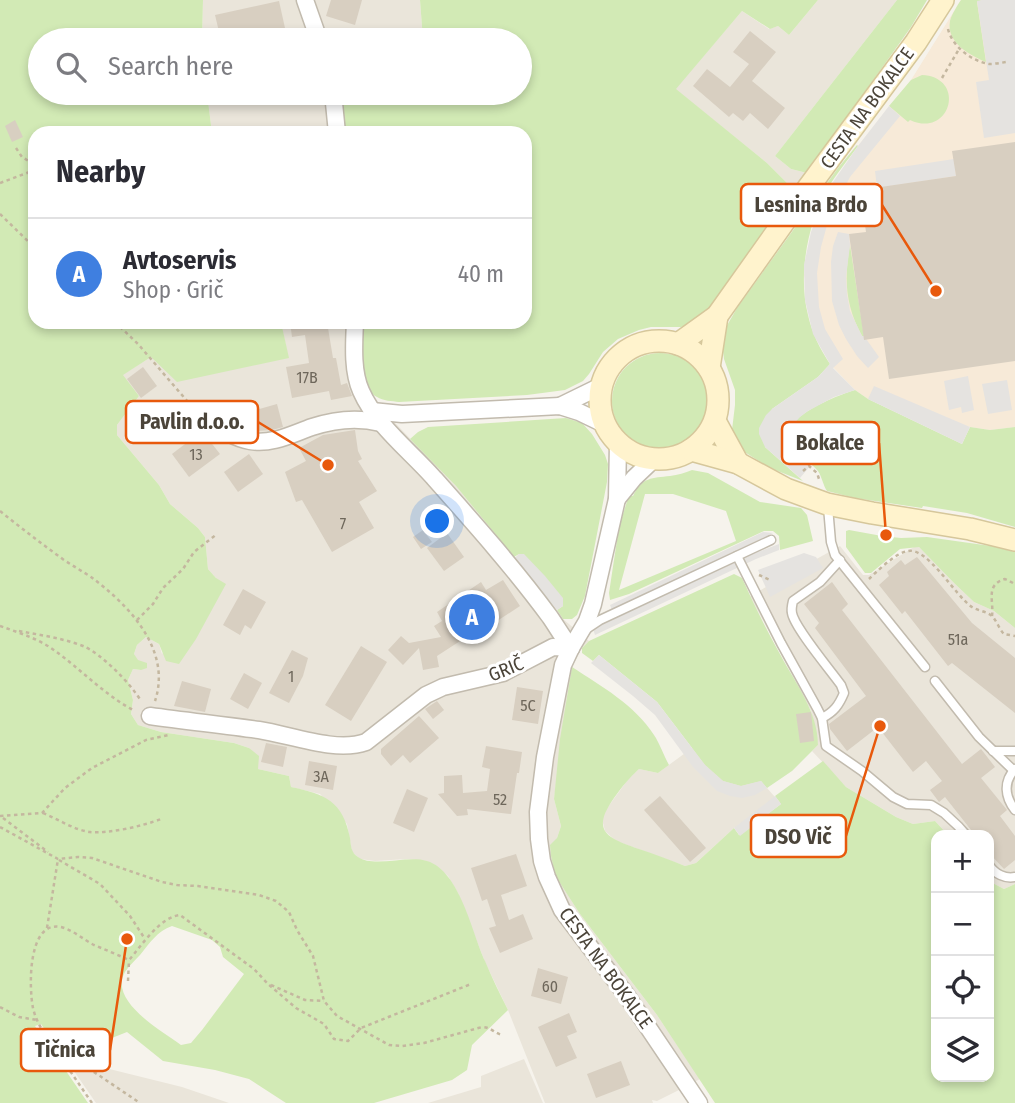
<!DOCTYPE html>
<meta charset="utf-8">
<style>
:root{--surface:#fff;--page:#f2f2f3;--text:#2b2b33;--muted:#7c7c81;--line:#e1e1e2;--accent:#ea580c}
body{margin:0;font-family:"Fira Sans Condensed",sans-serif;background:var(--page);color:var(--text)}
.controls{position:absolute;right:21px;bottom:21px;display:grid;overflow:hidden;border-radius:14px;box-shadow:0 4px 10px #0003}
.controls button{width:63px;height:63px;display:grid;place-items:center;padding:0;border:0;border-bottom:2px solid var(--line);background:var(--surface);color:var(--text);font:35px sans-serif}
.you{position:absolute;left:438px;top:522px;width:24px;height:24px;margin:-18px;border:5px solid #fff;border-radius:50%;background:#1a73e8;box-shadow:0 0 0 10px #1a73e833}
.badge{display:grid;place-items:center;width:46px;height:46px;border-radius:50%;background:var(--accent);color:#fff;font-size:23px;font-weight:700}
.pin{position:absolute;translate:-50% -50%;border:4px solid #fff;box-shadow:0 2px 7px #0006}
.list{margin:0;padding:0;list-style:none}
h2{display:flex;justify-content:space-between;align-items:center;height:91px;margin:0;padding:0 28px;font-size:30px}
h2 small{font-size:23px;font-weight:400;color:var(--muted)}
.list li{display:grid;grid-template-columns:46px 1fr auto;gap:21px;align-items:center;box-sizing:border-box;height:112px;padding:0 28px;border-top:2px solid var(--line)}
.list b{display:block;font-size:26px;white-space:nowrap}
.list p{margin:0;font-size:23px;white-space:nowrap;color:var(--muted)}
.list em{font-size:23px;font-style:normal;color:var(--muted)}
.icon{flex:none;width:38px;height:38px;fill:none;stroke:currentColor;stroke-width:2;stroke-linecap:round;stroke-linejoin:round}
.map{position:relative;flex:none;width:1015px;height:1103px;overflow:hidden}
.search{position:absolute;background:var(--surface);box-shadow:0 4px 10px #0003;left:28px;top:28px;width:504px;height:77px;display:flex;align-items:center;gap:18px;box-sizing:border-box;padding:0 24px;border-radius:38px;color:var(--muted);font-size:26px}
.panel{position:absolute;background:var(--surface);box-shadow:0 4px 10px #0003;left:28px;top:126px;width:504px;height:203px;border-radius:21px}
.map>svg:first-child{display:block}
</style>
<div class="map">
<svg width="1015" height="1103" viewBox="0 0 1015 1103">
<rect width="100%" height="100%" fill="#f6f3ec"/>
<g fill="#eae5da">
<polygon points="203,0 420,0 423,40 202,40"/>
<polygon points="818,0 897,0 775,156 791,169 807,173 795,191 767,163 675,89 742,11 769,29 778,26 789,35"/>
<polygon points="207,93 339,93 343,133 212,133"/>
<polygon points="281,322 361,322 366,386 372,399 456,486 515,558 519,554 563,619 589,641 582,648 572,667 554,799 561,826 551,856 555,875 580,914 657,1015 700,1079 681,1089 657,1101 652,1100 653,1103 545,1103 508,1010 485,962 458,893 448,876 435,865 426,861 407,859 375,861 360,859 352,852 347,824 320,794 291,787 289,776 258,769 249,748 234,743 161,732 138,725 131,714 133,700 128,680 133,669 141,670 134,654 137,645 146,637 159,644 162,654 216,578 208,569 205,537 198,528 170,504 159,485 117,435 117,425 139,396 122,375 151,357 288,357"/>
<polygon points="840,546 863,575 869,575 914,547 919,547 954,583 974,602 994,611 1015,628 1015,884 1004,889 989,881 989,835 948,835 935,821 913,824 896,817 846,787 812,751 818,745 811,711 750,596"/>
<polygon points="692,748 761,781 781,804 734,828 696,863 685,866 616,841 605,831 602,819 605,811 629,778 639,769 658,773"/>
<polygon points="65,1058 182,1087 229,1103 96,1103"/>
<polygon points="524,1059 543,1103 428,1103 481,1087 481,1076"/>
</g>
<polygon fill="#f7ead8" points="961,0 1015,0 1015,427 990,430 970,427 868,399 855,390 830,364 804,275 858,146 911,80"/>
<g fill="#d2eab5" fill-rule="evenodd">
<path d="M0 0H203L202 40H40V93H207L212 133H35V322H281L289 358 177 382 151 357 123 375 139 396 117 425V435L159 485 170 504 198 528 205 537 208 569 216 578 226 584 196 639 179 664 166 661 159 644 146 637 137 645 134 654 138 660 147 663V668L141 670 133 669 128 680 133 700 131 714 138 725 161 732 234 743 249 748 259 756 258 769 289 776 291 787C325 794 343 801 350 838 351 846 351 853 358 857 374 868 407 855 427 861 460 871 472 933 485 961 492 978 500 994 508 1010L472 1045 467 1070 452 1080 374 1103H286L249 1079 215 1070 163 1061 127 1032 64 1057 41 1024 35 1026 88 1103H0ZM172 926 212 940 220 947 223 957 244 974 202 1030 191 1043 181 1045C162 1031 108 1001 125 972 129 966 135 960 140 955 150 943 157 931 172 926Z"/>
<path d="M420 0H818L789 35 778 26 770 29 742 11 676 89 767 163 795 191 701 321 681 327H651L639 330 618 339 603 352 589 374 583 381 565 390 527 395 399 402C392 401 383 401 377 397 356 385 361 343 361 322H525V133H343L339 93H520V40H423Z"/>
<polygon points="897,0 927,0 911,27 807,173 791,169 775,156"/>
<path d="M961 0H982L977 2 986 62C970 55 946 43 950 21 952 14 957 6 961 0Z"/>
<path d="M922 75C967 77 951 139 910 120L908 122 889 106 911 80Z"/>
<path d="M857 145 858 146C848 160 836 174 827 190 807 224 798 277 808 315 812 333 820 349 830 364L818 377 772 409 765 447 803 481 770 468 743 451 732 430 735 405V390L724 359 722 343 725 329 737 308 838 168Z"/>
<path d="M850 245 864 336H862C845 305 844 279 850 245Z"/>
<circle cx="660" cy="401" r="48"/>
<path d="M855 390 868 399 962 444 970 427 990 430 1015 427V527L967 513 923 506 922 508 855 498 827 491C823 485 822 477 818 471 809 460 792 454 788 439 782 417 838 395 855 390Z"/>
<polygon points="566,418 582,423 592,434 605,455 608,464 607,482 585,596 577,615 572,619 563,619 557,610 563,606 519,554 514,557 456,486 410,439 418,432 428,427"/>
<path d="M692 470 708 473 760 502 801 508 807 515 813 541 780 550 779 536 773 531H764L629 594 610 600 609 593 619 527 629 495 633 496C642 477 652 478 670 476 678 475 685 473 692 470ZM645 494H673L726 511 736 541 619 590Z"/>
<polygon points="849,530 882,536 901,538 927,537 991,546 1015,552 1015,628 994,611 974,602 954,583 919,547 900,549 871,573 865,573 846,547 846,531"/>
<path d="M734 574 742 578C754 605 767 631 781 656 796 684 818 712 818 745L792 771 767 788 761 781 741 786 723 781 705 765 657 702 599 655 593 661 582 653V648L589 641Z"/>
<path d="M572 667C601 686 635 705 654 735 660 744 664 756 669 765L658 773 639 769C629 778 622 787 614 798 590 832 608 838 639 849 655 854 670 860 685 866L696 863 734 828 739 835 781 804 775 796 823 761 846 787 896 817 913 824 935 821 948 835H936V1077H989V881L1004 889 1015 884V1103H715L657 1015 580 914 567 894 555 875 551 856 550 845 557 838 561 826 554 799 560 739Z"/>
</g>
<g fill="#e5e3e0">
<polygon points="982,0 1015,0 1015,133 984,138 976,82 989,80 977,1"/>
<polygon points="889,106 900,116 850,177 829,218 821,247 817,273 819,307 825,329 843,359 833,368 855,390 834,397 808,411 800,417 790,428 788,438 791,446 811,465 800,478 765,447 759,434 759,428 766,415 772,409 818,377 830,364 813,334 805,300 804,265 811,232 826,192 858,146"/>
<polygon points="954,159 956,176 877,188 875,171"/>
<polygon points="838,232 849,234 850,245 846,277 847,294 850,311 862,336 864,336 879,357 868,368 857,356 846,339 839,325 832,301 831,262 833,246"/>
<polygon points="968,376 974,410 962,413 961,407 949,410 944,381"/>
<polygon points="1007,380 1012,410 988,414 982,384"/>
<polygon points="874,386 970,427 962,444 868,399"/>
<polygon points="763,532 773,533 612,610 610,605"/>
<polygon points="779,544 779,550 756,559 595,635 593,629 753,554"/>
<polygon points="804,553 816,557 823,568 770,597 758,570"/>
<polygon points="519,554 524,554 545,576 563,598 563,606 557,610 515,558"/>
<polygon points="599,655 657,702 705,765 723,781 741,786 761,781 767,788 755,795 742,798 730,796 717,791 693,767 655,715 633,696 591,663"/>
<polygon points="775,796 781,804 740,836 734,828"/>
</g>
<g fill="#d8cfc1">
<polygon points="331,0 362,0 355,25 326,16"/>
<polygon points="279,1 285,28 231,40 221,40 215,15"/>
<polygon points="750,31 776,52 752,81 785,108 768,129 750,113 743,121 733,113 729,117 693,86 707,69 730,87 749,64 733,52"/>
<polygon points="15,120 23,137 12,142 5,126"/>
<polygon points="1015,142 1015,361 889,379 883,337 864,340 849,234 866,232 860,190 956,176 952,151"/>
<polygon points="290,322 327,322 333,358 336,358 341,385 347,383 352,396 331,400 329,391 292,398 286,367 309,363 305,335 292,337"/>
<polygon points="143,367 157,386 141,398 127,379"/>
<polygon points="277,404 283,427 272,430 257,431 252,411"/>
<polygon points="355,430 358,451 362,459 358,461 377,491 359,502 374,528 332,552 302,500 296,502 285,472 306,461 299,448 323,435"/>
<polygon points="202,431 220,454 189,477 172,454"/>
<polygon points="249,454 263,474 238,492 224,472"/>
<polygon points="423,530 432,542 421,549 413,537"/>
<polygon points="447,533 464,557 444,571 427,548"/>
<polygon points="917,557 972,623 1015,658 1015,713 952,663 948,666 905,611 902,614 879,585 889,576 887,572 901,560 905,565"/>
<polygon points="503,580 520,606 476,635 474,632 437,656 439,667 423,670 419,648 403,665 388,650 401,636 409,643 441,637 434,626 442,621 437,612 481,582 486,590"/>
<polygon points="832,582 848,604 842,610 962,764 981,749 995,767 981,778 1007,810 1000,816 1015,836 1015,860 1004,869 989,853 989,835 975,835 945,797 939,802 930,790 942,781 926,761 913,772 878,727 847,751 830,729 829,724 866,696 815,628 819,623 804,604"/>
<polygon points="243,589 266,602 251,629 245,625 240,635 223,625"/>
<polygon points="361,646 387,662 351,721 325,705"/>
<polygon points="292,650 308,658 303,676 289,703 269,693"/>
<polygon points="244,673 262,683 248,709 230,699"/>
<polygon points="182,681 211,689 205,712 174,706"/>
<polygon points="517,687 543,691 538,724 512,720"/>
<polygon points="437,701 444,710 433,719 425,709"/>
<polygon points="811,712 814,741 800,743 796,714"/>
<polygon points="419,716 439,738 410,763 403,755 391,766 381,754 381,749"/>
<polygon points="266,743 287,747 283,767 261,762"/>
<polygon points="486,746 522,752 519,773 517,773 511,814 467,809 468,815 457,816 438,794 444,793 444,776 462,775 463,793 487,791 490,769 482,767"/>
<polygon points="309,761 337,766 333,790 305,785"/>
<polygon points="407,789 428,798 414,832 393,823"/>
<polygon points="660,796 706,848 690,862 644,810"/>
<polygon points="516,854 527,886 501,895 509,920 523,914 533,939 500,953 489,928 496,926 487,899 482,901 471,868"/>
<polygon points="538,968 568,977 561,1004 531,996"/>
<polygon points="569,1013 577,1032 567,1036 577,1058 556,1067 538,1027"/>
<polygon points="621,1061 630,1085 596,1098 587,1074"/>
</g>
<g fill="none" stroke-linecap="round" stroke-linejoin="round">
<g stroke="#c2bbae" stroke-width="11">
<g id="lane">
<polyline points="828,507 831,542 835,555 925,667"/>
<polyline points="737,556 781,643 817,708 822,718 826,746 862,771 893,797 907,804 931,805 944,813 958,826 966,835"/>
<polyline points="588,628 600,620 771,540"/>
<polyline points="935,681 979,737 1013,770"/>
<path d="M822 718C834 712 839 705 844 693L841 685C831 671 794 627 792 613 791 609 792 605 793 601L820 582 840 560"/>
<polyline points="993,751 1015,751"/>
<path d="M1015 769C1003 782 1005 797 1015 810"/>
<path d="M989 865C995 874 1005 879 1015 877"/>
</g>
</g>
<g stroke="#c2bbae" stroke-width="19">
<g id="street">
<polyline points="305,0 319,40"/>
<polyline points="333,93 337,133"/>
<path d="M355 322C354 344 352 371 361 391 376 425 409 450 433 477 473 522 514 568 550 617 557 627 563 638 571 648"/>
<polyline points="560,406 603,385"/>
<polyline points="372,411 402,414 560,406 579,412 606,425"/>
<path d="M207 419C220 428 233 438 250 441 272 445 292 434 312 427 336 419 358 417 381 423"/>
<polyline points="618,443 617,499 593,604 587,621 571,648 563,665 545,757 538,812 539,839 542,861 547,877 562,910 627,996 699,1103"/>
<polyline points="617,499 634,478 654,459"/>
<path d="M150 716C186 721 223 725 259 730 291 735 336 753 366 742L426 695 443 687 503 673 553 647 571 648"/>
</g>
</g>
<g stroke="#d6c79b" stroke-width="24">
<g id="secondary">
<circle cx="659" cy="400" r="59"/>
<polyline points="678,344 717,316 808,188 916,42 943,0"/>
<polyline points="709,368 717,316"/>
<polyline points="715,421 738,463"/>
<polyline points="691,450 738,463 786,489 827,504 872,513 970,529 1015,540"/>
</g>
</g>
<g stroke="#c4b79f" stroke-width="2.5" stroke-dasharray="3.5 3.5" stroke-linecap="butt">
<path d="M948 29C952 46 971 61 989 64 994 64 1000 63 1006 62"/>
<polyline points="942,78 959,49"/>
<polyline points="16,148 22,157 35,165"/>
<polyline points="0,183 35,170"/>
<polyline points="0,214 35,248"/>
<polyline points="115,322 138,344 188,402 197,410"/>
<polyline points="803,471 809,466 817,473 820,482"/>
<path d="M0 511C21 528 42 544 64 560 73 566 82 571 91 577 129 605 172 650 155 701"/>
<polyline points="759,575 770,580"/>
<path d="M869 579C877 571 897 552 908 551 928 547 956 597 972 607 978 611 986 611 992 616 997 621 999 629 1004 634L1015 636"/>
<path d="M992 616C994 600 985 585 1005 579L1015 584"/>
<polyline points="137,620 153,604 163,588 183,569 194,552 217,534"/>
<path d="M0 626C17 632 36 638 51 648 80 668 104 695 135 711"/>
<path d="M19 631C40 635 62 638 83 646 102 654 131 684 141 701"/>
<path d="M43 813C58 819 74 830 90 832 108 834 143 826 161 819"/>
<polyline points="0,816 42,813 65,788 92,768 146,740 169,735"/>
<polyline points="3,818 48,852"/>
<path d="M0 827 58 859 78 857 92 858 162 882 177 885 198 886 259 895 276 901 289 912 297 930 313 956 324 1001 337 1016 389 1045 402 1046 424 1043 482 1027C491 1027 495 1034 503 1035"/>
<polyline points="59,860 100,884 130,916 145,939"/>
<polyline points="47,928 58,859"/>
<polyline points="128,981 129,960"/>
<polyline points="271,985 305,1000 324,1001"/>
<polyline points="0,1007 19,1017 37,1020"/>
<polyline points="88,1068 140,1103"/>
<path d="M92 1103 44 1033C39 1025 35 1017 33 1008 29 989 27 920 61 927 73 930 84 940 94 945 106 950 118 955 129 960 142 945 160 917 180 915L254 969 268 984 296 1008 324 1024 334 1039 348 1041 361 1028 471 984"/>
</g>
<use href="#lane" stroke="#fff" stroke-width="8"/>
<use href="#street" stroke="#fff" stroke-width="16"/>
<use href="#secondary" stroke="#fff3cd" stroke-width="21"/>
</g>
<g text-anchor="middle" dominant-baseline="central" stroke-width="6" stroke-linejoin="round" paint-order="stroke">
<g font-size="16" fill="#6e675b">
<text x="307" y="377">17B</text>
<text x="196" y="454">13</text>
<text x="343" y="523">7</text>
<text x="958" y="639">51a</text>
<text x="291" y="676">1</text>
<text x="528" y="705">5C</text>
<text x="321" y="776">3A</text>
<text x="500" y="799">52</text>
<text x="550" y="986">60</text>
</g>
<g font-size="19" fill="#4b4439" stroke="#fff">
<text transform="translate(867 108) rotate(-54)">CESTA NA BOKALCE</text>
<text transform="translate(506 669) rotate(-22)">GRIČ</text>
<text transform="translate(606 968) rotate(54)">CESTA NA BOKALCE</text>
</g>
</g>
<path fill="none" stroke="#e8590c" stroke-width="2.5" d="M936 291L882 205M328 465L258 422M886 535L879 443M880 726L846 836M127 939L110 1050"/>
<g fill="#e8590c" stroke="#fff" stroke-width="2.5">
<circle cx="936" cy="291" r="7"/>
<circle cx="328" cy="465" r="7"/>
<circle cx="886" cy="535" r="7"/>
<circle cx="880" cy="726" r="7"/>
<circle cx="127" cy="939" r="7"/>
</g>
<g fill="#fff" stroke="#e8590c" stroke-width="2.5">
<rect x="741" y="184" width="141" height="42" rx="7"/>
<rect x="126" y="401" width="132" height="42" rx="7"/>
<rect x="782" y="422" width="97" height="42" rx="7"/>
<rect x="751" y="815" width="95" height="42" rx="7"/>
<rect x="21" y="1029" width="89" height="42" rx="7"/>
</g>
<g font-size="21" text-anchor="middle" font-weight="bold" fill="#4b4439">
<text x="811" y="212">Lesnina Brdo</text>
<text x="192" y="429">Pavlin d.o.o.</text>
<text x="830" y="450">Bokalce</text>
<text x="798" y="844">DSO Vič</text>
<text x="65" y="1057">Tičnica</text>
</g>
</svg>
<div class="controls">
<button>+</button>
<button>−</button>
<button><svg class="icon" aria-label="locate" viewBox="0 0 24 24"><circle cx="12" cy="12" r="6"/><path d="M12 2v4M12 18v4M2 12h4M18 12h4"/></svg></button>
<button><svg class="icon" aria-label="layers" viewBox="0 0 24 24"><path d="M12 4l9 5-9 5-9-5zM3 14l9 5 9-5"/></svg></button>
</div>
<div class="you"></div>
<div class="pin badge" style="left:472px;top:617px;background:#3f7fe0">A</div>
<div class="search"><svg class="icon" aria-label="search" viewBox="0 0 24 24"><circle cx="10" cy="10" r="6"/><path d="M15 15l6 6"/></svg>Search here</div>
<section class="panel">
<h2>Nearby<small></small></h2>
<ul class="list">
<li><span class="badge" style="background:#3f7fe0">A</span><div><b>Avtoservis</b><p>Shop · Grič</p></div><em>40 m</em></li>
</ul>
</section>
</div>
